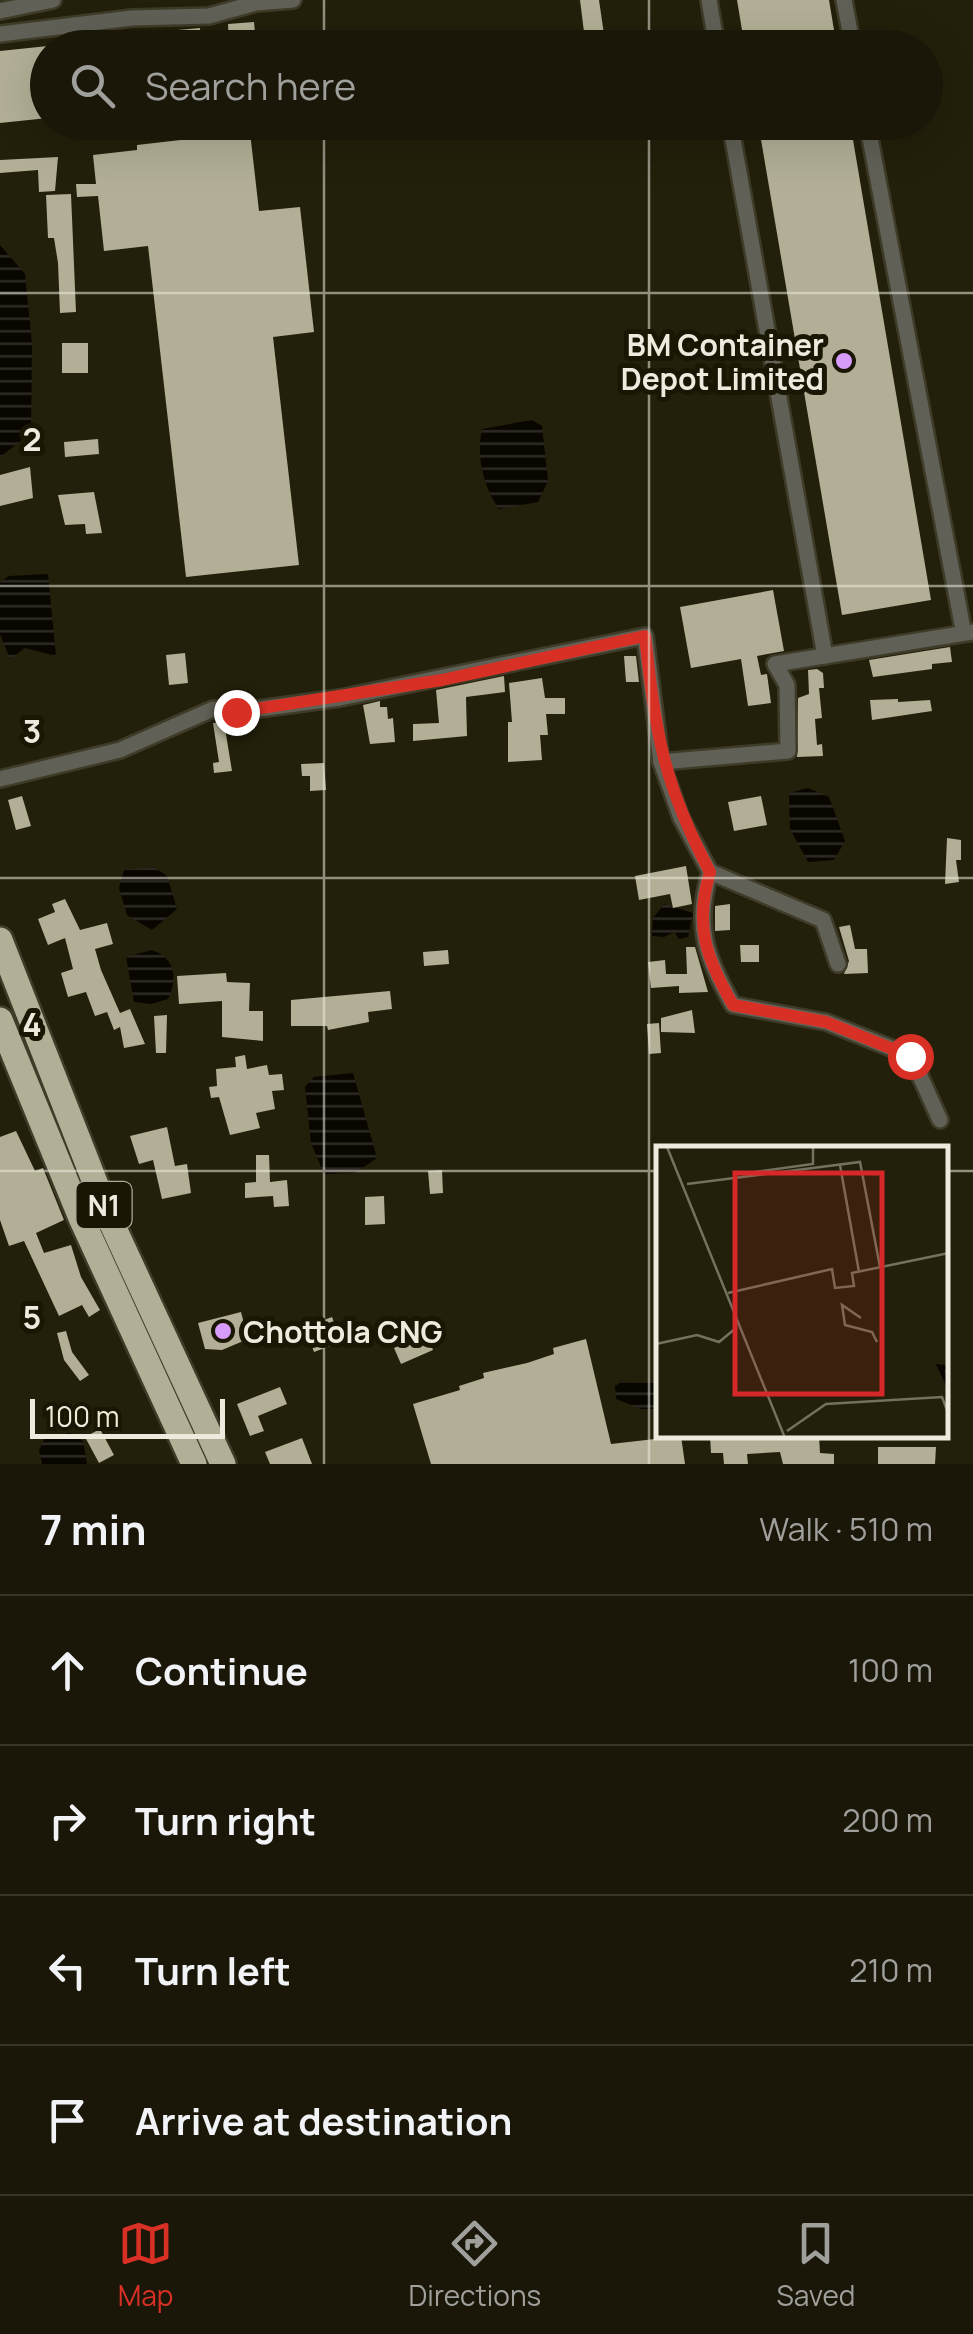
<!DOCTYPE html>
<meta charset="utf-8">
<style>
:root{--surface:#1a1708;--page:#232012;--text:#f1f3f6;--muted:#9f9f9c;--line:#383629;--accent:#d93025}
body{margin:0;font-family:Manrope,sans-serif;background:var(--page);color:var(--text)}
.scale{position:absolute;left:30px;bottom:25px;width:195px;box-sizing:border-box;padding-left:10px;border:5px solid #ecebde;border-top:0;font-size:28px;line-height:35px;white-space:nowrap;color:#ecebde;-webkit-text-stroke:8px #191603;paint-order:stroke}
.stop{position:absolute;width:30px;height:30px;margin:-22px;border:8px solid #d93025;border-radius:50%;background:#fff}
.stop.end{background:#d93025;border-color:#fff;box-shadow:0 2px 10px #0008}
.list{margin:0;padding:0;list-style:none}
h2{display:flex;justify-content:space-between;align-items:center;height:130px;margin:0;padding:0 40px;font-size:42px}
h2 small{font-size:32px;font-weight:400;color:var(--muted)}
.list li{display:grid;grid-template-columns:65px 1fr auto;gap:30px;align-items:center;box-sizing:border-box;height:150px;padding:0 40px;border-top:2px solid var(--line)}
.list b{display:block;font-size:38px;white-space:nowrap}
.list em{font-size:32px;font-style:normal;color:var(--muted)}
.icon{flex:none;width:55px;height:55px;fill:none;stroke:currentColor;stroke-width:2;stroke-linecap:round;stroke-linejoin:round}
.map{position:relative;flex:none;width:973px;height:1464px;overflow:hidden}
.search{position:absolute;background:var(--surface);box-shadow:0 10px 40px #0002;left:30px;right:30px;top:30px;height:110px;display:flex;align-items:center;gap:25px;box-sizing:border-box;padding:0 35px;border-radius:55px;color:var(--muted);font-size:38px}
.sheet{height:730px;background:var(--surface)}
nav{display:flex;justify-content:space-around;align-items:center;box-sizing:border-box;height:140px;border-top:2px solid var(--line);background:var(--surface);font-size:28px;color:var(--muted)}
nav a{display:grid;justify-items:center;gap:5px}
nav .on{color:var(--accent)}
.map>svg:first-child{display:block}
</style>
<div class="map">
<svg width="973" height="1464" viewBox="0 0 973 1464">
<defs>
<pattern id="water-rules" width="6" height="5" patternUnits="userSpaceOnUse" patternTransform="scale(2.5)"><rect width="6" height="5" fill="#090600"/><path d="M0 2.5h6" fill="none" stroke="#2d2a25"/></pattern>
</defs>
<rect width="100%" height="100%" fill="#221f0a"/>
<g fill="url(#water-rules)">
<polygon points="0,245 25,274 32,344 31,433 0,457"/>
<path d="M532 420 542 426 548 481 538 502 499 509C483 487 476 455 482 429Z"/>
<polygon points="48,574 56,656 25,648 10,659 0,634 0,582 9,576"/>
<polygon points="808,788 829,797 845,841 834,860 808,862 790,829 789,793"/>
<polygon points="154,867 167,876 177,909 152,930 127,915 119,888 124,870"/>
<polygon points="664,904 693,913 688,937 679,939 674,932 664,937 652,936 653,918"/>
<path d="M152 950C175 958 178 978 168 999L151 1004 134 1002 126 957Z"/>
<polygon points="353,1073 377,1158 355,1173 324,1174 311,1143 305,1087 314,1077"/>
<polygon points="621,1382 658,1383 658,1409 641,1409 616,1399 615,1386"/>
<polygon points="70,1433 83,1441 87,1464 42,1464 39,1450 45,1438"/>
</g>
<g fill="#b2af96">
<polygon points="580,0 599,0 606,48 586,48"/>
<polygon points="737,0 829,0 837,48 745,48"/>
<polygon points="254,22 256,43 229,45 228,24"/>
<polygon points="200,28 201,48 67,48 67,40"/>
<polygon points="48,46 48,118 0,123 0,51"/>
<polygon points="758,122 850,122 931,600 842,615"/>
<polygon points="250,132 259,211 300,207 314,332 273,337 299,565 186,577 148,246 104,251 98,196 77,197 76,184 96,184 93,155 137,150 137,145"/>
<polygon points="58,157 55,191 39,192 38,170 0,173 0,160"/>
<polygon points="71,194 76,312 60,313 58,263 54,238 48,238 46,195"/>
<rect x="62" y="343" width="26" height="30"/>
<polygon points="98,439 99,454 65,457 64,442"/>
<polygon points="30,467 33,498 0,506 0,475"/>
<polygon points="94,492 102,533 86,534 85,524 65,525 58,495"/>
<polygon points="773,590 784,651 757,656 761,675 767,674 771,703 748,706 741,659 691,668 680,607"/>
<polygon points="950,647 952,662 932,664 932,669 873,677 869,660"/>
<polygon points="185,653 188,683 169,685 166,655"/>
<polygon points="624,656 636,656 639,682 626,682"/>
<polygon points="817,669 823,673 824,688 819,688 822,718 815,719 817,745 822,744 823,756 797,757 798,698 809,694 808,670"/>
<polygon points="504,676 505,692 466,697 467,736 413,741 413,724 439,723 436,690"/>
<polygon points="542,678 545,698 565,698 565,714 546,714 548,735 540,735 542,760 508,762 508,722 512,722 509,683"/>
<polygon points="898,699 898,702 930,700 932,711 872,720 870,700"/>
<polygon points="380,701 380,707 387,707 388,719 393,718 395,742 370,744 363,705"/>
<polygon points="224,722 232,771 214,773 213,763 219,762 213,723"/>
<polygon points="324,763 326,790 310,791 310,776 302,776 301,764"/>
<polygon points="22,796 31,826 16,830 8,800"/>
<polygon points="761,796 767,825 734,831 728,802"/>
<polygon points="947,838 961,840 961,860 956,860 959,882 945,884"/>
<polygon points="686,866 692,904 673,908 670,894 639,900 635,876"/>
<polygon points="65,899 80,930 107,923 113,944 95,949 101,970 120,1013 130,1009 145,1044 124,1048 120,1027 114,1030 107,1012 95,1016 86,992 68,997 61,973 73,969 65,938 48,945 38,919 55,912 52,904"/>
<polygon points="730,904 730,930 715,931 715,906"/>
<polygon points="850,925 855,949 867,949 868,973 844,974 849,961 839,927"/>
<polygon points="740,945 759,945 759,962 741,962"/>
<polygon points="686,947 695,947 708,992 679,993 679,986 651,988 648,962 665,960 666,974 687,974"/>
<polygon points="448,950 449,964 424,966 423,952"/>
<polygon points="226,973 227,982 250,983 249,1011 263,1011 263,1041 222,1037 222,1001 179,1004 177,976"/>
<polygon points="390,991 392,1009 368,1012 369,1022 328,1030 327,1026 291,1026 291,1000"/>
<polygon points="692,1010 695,1033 661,1032 661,1018"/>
<polygon points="167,1015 166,1053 156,1053 154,1016"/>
<polygon points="659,1023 661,1053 649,1054 647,1024"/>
<polygon points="245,1055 247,1069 267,1065 269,1075 282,1074 284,1090 272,1091 275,1109 256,1113 260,1128 230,1135 219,1097 211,1098 209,1087 217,1086 216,1069 236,1067 235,1057"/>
<polygon points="167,1127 175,1166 187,1164 191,1193 162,1199 153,1160 139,1164 130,1136"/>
<polygon points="16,1131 35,1171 43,1168 64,1220 36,1233 44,1253 71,1245 81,1277 100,1310 89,1317 82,1305 59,1316 24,1241 9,1246 0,1220 0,1137"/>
<polygon points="256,1155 269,1155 270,1182 287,1180 289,1206 274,1207 273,1196 245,1198 245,1183 256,1182"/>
<polygon points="442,1170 443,1193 430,1194 428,1171"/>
<polygon points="384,1196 385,1224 365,1225 365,1197"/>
<polygon points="241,1312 248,1339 222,1350 205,1349 198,1323"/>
<polygon points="332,1317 341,1342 314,1352 305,1327"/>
<polygon points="66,1331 72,1352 89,1375 80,1381 64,1360 57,1333"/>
<polygon points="427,1334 433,1350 401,1364 394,1348"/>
<polygon points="586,1339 611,1444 681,1436 685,1464 431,1464 413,1404 460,1390 459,1386 484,1378 483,1373 527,1363 554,1354 553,1348"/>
<polygon points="280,1387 287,1404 258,1416 264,1431 250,1436 237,1404"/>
<polygon points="100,1429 114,1455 99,1463 85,1437"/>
<polygon points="710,1436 819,1436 820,1453 834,1454 834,1464 783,1464 780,1452 747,1454 748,1464 724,1464 723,1453 711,1453"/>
<polygon points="302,1438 312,1464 270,1464 265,1452"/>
<polygon points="878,1447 936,1447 935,1464 878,1464"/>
</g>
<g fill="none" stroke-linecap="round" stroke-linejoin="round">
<g stroke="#3e3c28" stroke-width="20">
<g id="minor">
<polyline points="709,0 717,48"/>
<polyline points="844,0 853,48"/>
<polyline points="0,11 53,0"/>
<polyline points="0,34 132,18 209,16 256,3 293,0"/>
<polyline points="730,122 825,656"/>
<polyline points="867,122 962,624"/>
<polyline points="661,762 681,818 710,872"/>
<polyline points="0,779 120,750 213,709 236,712 340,698 645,636 661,762 788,751 787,685 775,664 973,632"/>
<path d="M838 964 823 920 710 872C694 926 706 958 733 1005L826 1022 911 1056 940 1120"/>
</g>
</g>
<g stroke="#3e3c28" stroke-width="30">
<g id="trunk">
<polyline points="0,940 107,1213 223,1464"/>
<polyline points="0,1020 81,1218 194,1464"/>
</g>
</g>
<use href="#minor" stroke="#616056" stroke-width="15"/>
<use href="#trunk" stroke="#b2af97" stroke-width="25"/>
</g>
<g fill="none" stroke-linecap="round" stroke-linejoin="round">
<path stroke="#d93025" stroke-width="12" d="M236 712 442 680 645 636C656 735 663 783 710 872 694 926 706 958 733 1005L826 1022 910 1056"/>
</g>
<path fill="none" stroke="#ecebde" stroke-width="2.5" stroke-opacity="0.55" d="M324 0V48M649 0V48M324 122V1464M649 122V1464M0 293H973M0 586H973M0 878H973M0 1171H658M946 1171H973"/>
<g fill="#d79bf9" stroke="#191603" stroke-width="4">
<circle cx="844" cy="361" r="10"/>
<circle cx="223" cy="1331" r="10"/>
</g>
<g text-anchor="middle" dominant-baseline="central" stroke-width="10" stroke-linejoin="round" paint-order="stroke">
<rect fill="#191603" stroke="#adab9c" stroke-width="2.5" x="76.5" y="1182" width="55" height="46" rx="8"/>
<g font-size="28" font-weight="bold" fill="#ecebde">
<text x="104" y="1205">N1</text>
</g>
<g font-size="30" font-weight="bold" fill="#ecebde" stroke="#191603" text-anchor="end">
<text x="824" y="344">BM Container<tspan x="824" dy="34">Depot Limited</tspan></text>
<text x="243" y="1331" text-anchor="start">Chottola CNG</text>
</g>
</g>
<g transform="translate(656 1146)">
<rect width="292" height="292" fill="#221f0a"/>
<path fill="none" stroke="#090600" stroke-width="5" d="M293 222 284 221 293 240"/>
<path fill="none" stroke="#73715f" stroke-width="2.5" d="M11 1 129 292M184 19 203 126M99 26 157 18V1M31 38 204 16 224 121M72 147 176 123 179 142 198 140 196 127 293 107M205 172 186 159 189 179 216 186 221 196M0 198 41 189 63 196 80 182M131 285 170 258 286 251 293 269"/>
<path fill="#d62828" fill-opacity="0.15" stroke="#d62828" stroke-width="5" d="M79 27H226V248H79Z"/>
<rect width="292" height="292" fill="none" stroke="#ecebde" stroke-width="5"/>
</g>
<g font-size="32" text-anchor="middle" font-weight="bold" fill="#ecebde" stroke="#191603" stroke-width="10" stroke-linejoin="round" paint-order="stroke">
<text x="32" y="451">2</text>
<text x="32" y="743">3</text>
<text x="32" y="1036">4</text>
<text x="32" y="1329">5</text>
</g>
</svg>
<div class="scale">100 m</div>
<div class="stop" style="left:910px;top:1056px"></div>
<div class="stop end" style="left:236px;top:712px"></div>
<div class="search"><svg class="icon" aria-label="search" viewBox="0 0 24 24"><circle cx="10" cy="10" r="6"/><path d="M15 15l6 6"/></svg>Search here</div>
</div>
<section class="sheet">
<h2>7 min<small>Walk · 510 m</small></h2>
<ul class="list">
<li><svg class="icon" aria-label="ahead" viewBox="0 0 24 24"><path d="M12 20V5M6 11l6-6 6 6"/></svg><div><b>Continue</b></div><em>100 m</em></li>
<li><svg class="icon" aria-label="right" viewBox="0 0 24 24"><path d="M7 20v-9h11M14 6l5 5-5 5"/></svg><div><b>Turn right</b></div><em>200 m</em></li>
<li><svg class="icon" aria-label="left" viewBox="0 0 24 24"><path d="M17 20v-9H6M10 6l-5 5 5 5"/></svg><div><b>Turn left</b></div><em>210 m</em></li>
<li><svg class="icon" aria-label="arrive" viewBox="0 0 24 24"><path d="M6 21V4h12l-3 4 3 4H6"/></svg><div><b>Arrive at destination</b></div></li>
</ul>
</section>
<nav>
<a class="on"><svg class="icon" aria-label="map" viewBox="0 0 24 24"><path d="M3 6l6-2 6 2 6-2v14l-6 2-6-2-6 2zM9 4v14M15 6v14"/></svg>Map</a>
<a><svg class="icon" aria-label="directions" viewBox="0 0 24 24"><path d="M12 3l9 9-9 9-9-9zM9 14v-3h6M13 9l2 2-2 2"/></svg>Directions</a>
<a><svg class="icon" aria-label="saved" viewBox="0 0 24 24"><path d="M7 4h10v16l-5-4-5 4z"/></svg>Saved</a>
</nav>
